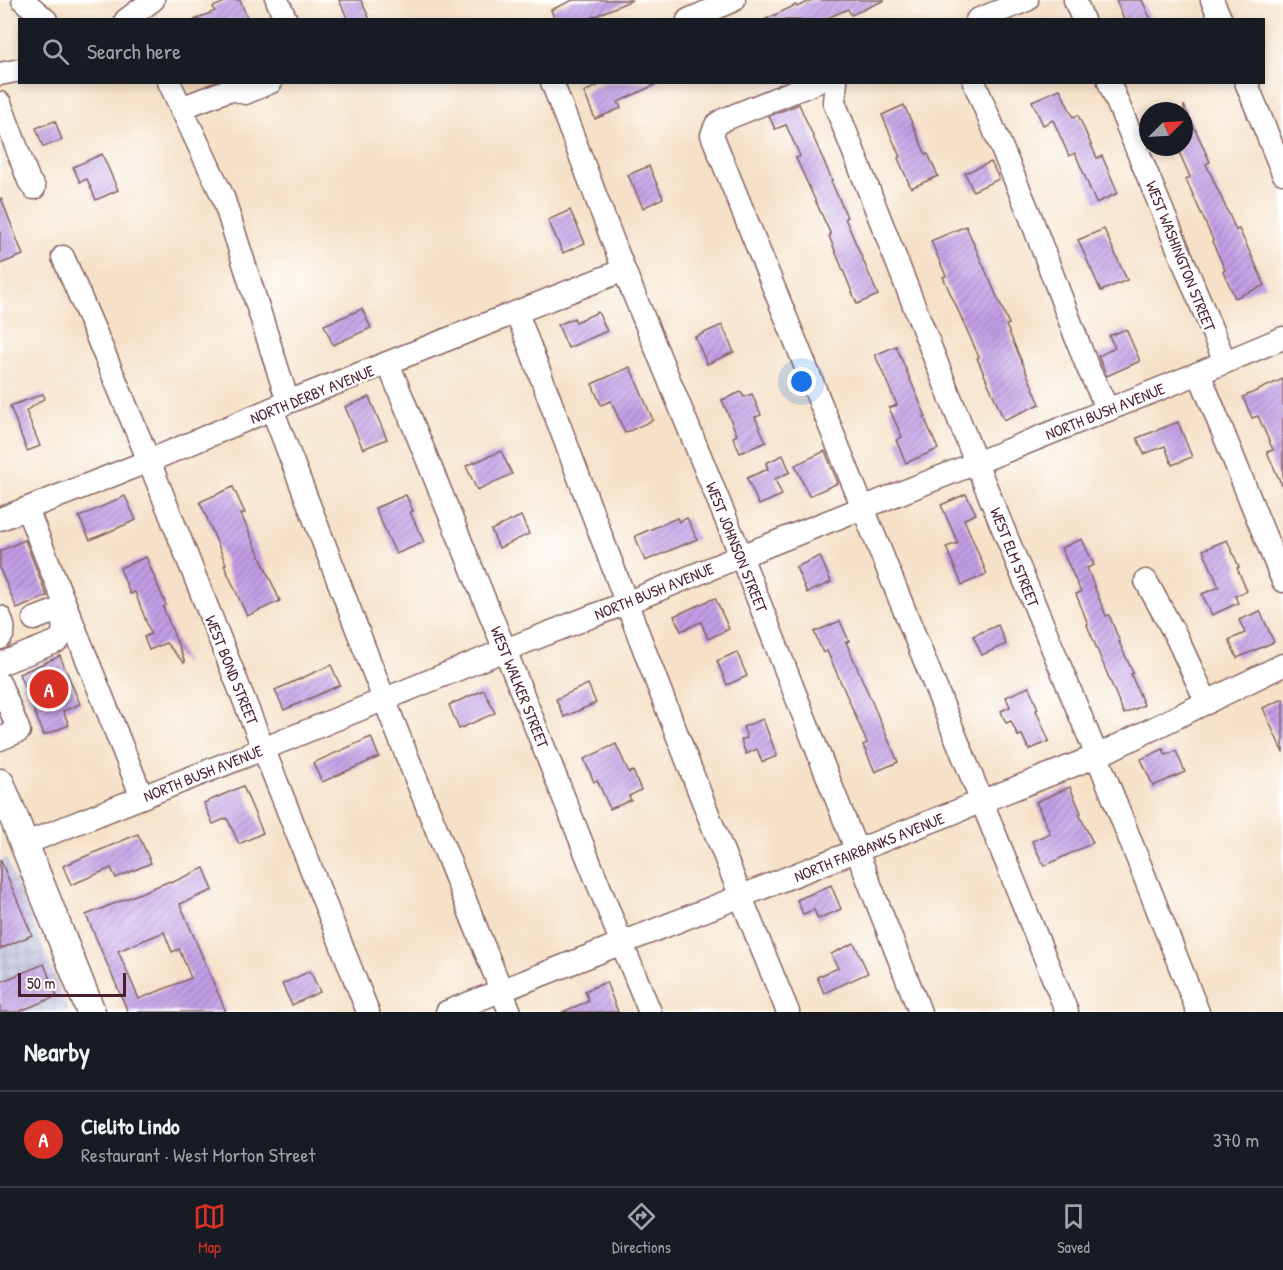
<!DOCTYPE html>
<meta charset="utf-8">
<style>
:root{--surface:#171b24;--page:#242831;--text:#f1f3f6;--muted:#9ea1a6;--line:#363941;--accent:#d93025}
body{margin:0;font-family:"Patrick Hand",sans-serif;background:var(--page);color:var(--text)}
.compass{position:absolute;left:1139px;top:102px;width:54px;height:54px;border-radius:50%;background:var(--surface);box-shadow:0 3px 9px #0003;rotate:66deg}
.scale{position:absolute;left:18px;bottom:15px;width:108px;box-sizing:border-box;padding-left:6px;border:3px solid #4a1f2b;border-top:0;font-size:16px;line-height:21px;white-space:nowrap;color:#4a1f2b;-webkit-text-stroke:4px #fff;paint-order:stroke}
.you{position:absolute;left:802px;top:382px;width:21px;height:21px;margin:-15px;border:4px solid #fff;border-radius:50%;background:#1a73e8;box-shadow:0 0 0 9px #1a73e833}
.badge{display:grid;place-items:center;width:39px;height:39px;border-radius:50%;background:var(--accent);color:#fff;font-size:20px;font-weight:700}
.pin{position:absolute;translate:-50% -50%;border:3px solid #fff;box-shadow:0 2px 6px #0006}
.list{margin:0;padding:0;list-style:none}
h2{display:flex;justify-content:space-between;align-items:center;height:78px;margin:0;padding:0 24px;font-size:26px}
h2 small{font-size:20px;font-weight:400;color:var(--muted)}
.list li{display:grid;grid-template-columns:39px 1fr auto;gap:18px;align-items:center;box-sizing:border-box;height:96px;padding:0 24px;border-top:2px solid var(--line)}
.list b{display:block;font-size:22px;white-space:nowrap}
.list p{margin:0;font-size:20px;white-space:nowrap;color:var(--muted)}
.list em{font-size:20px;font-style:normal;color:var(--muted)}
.icon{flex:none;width:33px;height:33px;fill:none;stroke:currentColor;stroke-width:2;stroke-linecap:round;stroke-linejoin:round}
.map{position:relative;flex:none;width:1283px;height:1012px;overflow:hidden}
.search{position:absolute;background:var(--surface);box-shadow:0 3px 9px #0003;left:18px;right:18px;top:18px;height:66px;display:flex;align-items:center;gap:15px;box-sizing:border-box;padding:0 21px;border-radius:0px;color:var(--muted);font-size:22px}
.sheet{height:174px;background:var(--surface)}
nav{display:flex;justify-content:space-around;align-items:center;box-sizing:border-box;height:84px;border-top:2px solid var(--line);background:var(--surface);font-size:16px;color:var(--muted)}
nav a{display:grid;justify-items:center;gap:3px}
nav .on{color:var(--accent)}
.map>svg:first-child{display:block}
</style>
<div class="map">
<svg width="1283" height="1012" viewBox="0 0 1283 1012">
<defs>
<pattern id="industrial-grid" width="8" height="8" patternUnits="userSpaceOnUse" patternTransform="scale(1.5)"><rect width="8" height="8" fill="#c0c2dd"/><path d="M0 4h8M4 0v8" fill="none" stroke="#a6a6be"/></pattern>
<pattern id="building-hatch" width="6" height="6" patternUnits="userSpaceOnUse" patternTransform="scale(1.5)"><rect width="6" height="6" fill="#c09ee5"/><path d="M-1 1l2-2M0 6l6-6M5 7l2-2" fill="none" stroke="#9e80ba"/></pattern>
</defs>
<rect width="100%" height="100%" fill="#fff"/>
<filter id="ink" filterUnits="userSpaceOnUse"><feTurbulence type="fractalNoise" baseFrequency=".0167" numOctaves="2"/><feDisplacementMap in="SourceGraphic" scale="12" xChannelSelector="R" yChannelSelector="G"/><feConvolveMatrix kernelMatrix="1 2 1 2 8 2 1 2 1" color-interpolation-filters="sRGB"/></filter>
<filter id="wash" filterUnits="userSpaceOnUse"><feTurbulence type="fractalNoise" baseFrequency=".008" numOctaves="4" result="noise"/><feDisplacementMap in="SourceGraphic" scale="24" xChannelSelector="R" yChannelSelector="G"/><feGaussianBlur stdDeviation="1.35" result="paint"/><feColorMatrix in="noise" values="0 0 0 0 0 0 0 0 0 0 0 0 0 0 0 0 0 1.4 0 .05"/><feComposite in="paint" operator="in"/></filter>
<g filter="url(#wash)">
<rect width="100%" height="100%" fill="#f5e1c8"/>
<polygon fill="url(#industrial-grid)" points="6,858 69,1012 0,1012 0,861"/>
<g id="blocks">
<g fill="url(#building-hatch)" fill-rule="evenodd">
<polygon points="229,0 240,0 248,20 194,20 215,11 213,7"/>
<polygon points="339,0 361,0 370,20 348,20"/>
<polygon points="573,0 632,0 586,20 555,20 551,10"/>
<polygon points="812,0 885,0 851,15 848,9 823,20 764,20 796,5 797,7"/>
<polygon points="1116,0 1142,0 1151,20 1124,20"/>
<polygon points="605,82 661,82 618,102 621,108 595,119 584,92"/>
<polygon points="1060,89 1073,117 1078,115 1097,158 1102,156 1118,193 1096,203 1075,153 1069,156 1053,120 1043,125 1032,101"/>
<polygon points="799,104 832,180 831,181 847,217 845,218 878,295 857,304 829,236 831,235 796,158 800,156 786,125 775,129 769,116"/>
<polygon points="904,105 926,155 928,154 938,176 911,188 898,158 900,157 882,115"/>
<polygon points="1184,105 1210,162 1206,164 1222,199 1236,230 1239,229 1265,285 1235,298 1223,271 1225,270 1212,241 1213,240 1186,179 1190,177 1177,147 1184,147"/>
<polygon points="55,121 62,140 43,147 36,128"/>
<polygon points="102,154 118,190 96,200 87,179 80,182 73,167"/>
<polygon points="991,162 999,179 973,191 965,173"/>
<polygon points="649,166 663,198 643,208 628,175"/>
<polygon points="1,198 23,255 0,264 0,199"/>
<polygon points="570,210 585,243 563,253 548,220"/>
<polygon points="966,226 1009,324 1006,325 1040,404 1004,420 977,358 979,357 943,277 946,276 931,241"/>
<polygon points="1104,229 1127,280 1101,291 1078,240"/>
<polygon points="362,309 371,328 333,345 324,325"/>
<polygon points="598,312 607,331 568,348 558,325 574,318 576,322"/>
<polygon points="722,325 734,352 707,364 695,337"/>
<polygon points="1126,329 1140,361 1107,376 1098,356 1115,348 1109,336"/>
<polygon points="896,346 926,417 924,417 938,449 906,463 896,440 902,437 889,408 897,405 875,355"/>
<polygon points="630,367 653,420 625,433 611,401 601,405 592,384"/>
<polygon points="1283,379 1283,488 1267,452 1273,450 1258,416 1252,418 1243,397"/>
<polygon points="741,392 744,397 752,394 761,415 755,417 766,442 740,453 733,437 737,435 722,400"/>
<polygon points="43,394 45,398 26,411 40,446 27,451 10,406"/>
<polygon points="369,397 387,439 363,449 345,407"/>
<polygon points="1178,422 1192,457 1172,465 1165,446 1144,454 1137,438"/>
<polygon points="501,451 512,474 477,490 466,466"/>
<polygon points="825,451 838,483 809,496 795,465"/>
<polygon points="783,455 790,472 775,479 782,495 759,505 747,478 768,469 766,463"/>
<polygon points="233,487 245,513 241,514 280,601 247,616 224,565 226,564 200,502"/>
<polygon points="966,494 976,514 964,519 987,574 962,585 946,547 958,543 941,505"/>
<polygon points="406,495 413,511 410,512 424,542 396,554 375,508"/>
<polygon points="125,496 136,520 90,540 79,517"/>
<polygon points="521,516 529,534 499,548 491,530"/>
<polygon points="677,518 679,522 687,518 697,539 645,561 635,536"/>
<polygon points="1082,539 1094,565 1087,568 1106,616 1109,615 1120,642 1119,642 1133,673 1131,674 1144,705 1124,714 1087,625 1088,624 1076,594 1081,592 1061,548"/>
<polygon points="25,540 47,596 17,609 0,569 0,551"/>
<polygon points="1227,540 1239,567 1237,568 1247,591 1235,596 1238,603 1212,615 1202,594 1219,587 1203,550"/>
<polygon points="820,556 831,582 807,593 796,567"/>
<polygon points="146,557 166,605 163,607 185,662 184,663 166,643 149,650 144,637 151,634 135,592 130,594 120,568"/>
<polygon points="715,598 729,629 708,639 701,622 681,631 674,616"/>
<polygon points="1260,611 1274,642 1237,658 1229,640 1245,633 1239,620"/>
<polygon points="840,621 849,641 846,642 898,762 875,772 863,745 867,743 850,703 827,651 823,653 814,632"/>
<polygon points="998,625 1006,644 982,655 973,636"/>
<polygon points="737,652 747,676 727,685 717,661"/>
<polygon points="60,656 80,704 63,711 69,725 44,735 19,674"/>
<polygon points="331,665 340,685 284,710 275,690"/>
<polygon points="588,684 596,703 564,717 556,699"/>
<polygon points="1029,687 1038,709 1036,710 1049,741 1029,750 1022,735 1018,736 1011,721 1006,723 1001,711 1010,707 1006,697"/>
<polygon points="484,690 495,713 459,729 449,705"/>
<polygon points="1283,699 1283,753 1263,708"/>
<polygon points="763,719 777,756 762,762 757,749 746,754 741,740 747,738 743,727"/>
<polygon points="371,737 379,757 322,782 313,763"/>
<polygon points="616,744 629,773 633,771 641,790 629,796 631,800 610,809 597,780 594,782 584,759"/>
<polygon points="1163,749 1166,755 1176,751 1185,772 1153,786 1141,759"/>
<polygon points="243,786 263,833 239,844 227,818 213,824 204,803"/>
<polygon points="1070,787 1081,813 1079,814 1093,843 1044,866 1032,841 1050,833 1036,802"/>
<polygon points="138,834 151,863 116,878 111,868 71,885 63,866"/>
<polygon points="0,859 32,935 0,949"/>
<path d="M204 868 213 890 180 904 226 1012H128L86 915 170 881 171 883ZM164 932 172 952 179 949 191 978 139 999 118 951Z"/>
<polygon points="831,885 841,909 818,919 814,910 803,914 797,900"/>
<polygon points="854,943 868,973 824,993 817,977 838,968 831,954"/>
<polygon points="44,964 57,996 18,1012 0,1012 0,982"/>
<polygon points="310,971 320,992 292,1005 282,984"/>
<polygon points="606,982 618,1012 562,1012 589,1001 585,991"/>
</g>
</g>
</g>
<g filter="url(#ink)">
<use href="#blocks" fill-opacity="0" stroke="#866362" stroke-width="1.5"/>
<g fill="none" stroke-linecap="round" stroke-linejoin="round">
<g stroke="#866362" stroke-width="25">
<g id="minor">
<polyline points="23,0 46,20"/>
<polyline points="277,0 286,20"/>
<polyline points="1075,0 1083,20"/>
<polyline points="1212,0 1221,20"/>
<polyline points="126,20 153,0"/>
<polyline points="688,20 734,0"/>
<polyline points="977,20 1027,0"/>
<polyline points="0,74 20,70"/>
<polyline points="169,82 223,197 288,402"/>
<polyline points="552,82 624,270 741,556 920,1012"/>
<polyline points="817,82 723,120 716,125 712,135 1067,1012"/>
<polyline points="836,82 834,102 976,463 1097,756 1198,1012"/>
<polyline points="974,82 1029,213 1087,366 1108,410"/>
<polyline points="1109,82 1225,362"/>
<polyline points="1246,82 1283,173"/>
<polyline points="0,103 29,181 34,188"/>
<polyline points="181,108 228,90 236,90 245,93 271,82"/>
<polyline points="63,257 96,334 149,461 368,1012"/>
<path d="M517 313C605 546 692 781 788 1012"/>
<polyline points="388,363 505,650 622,944 650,1012"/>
<polyline points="1199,373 1283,581"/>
<polyline points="272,409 384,699 510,1012"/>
<polyline points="27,509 142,797"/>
<polyline points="0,519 149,461 288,402 624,270"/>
<polyline points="1146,581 1176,636 1207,703"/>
<path d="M0 617C3 625 6 631 0 638"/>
<polyline points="34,619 58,610"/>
<path d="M0 664 58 641C69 628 61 622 59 609"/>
<polyline points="0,684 19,731 0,739"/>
<polyline points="24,844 263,749 505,650 626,603 741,556 976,463 1199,373 1283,338"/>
<polyline points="447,1012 1097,756 1283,665"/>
</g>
</g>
<g stroke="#866362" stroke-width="31">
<polyline id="major" points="0,783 91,1012"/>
</g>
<use href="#minor" stroke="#fff" stroke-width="22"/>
<use href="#major" stroke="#fff" stroke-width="28"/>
</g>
</g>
<g text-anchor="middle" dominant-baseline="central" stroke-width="5" stroke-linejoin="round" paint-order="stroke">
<g font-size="16" fill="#4a1f2b" stroke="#fff">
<text transform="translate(1181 256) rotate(68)">WEST WASHINGTON STREET</text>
<text transform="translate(312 394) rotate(-22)">NORTH DERBY AVENUE</text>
<text transform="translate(1105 411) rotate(-22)">NORTH BUSH AVENUE</text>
<text transform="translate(737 547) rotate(68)">WEST JOHNSON STREET</text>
<text transform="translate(1015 557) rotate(68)">WEST ELM STREET</text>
<text transform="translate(654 591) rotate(-22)">NORTH BUSH AVENUE</text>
<text transform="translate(232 670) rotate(68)">WEST BOND STREET</text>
<text transform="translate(520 687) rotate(68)">WEST WALKER STREET</text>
<text transform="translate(203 773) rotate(-22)">NORTH BUSH AVENUE</text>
<text transform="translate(869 847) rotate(-22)">NORTH FAIRBANKS AVENUE</text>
</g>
</g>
</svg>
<svg class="compass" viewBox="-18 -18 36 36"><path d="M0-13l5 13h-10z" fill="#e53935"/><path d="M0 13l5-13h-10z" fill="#9ea1a6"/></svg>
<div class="scale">50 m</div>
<div class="you"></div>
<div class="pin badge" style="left:49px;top:689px">A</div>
<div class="search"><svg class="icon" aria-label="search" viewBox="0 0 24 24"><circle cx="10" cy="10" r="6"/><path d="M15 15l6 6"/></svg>Search here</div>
</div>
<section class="sheet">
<h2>Nearby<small></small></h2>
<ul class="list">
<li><span class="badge">A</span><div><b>Cielito Lindo</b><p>Restaurant · West Morton Street</p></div><em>370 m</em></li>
</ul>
</section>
<nav>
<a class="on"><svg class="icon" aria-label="map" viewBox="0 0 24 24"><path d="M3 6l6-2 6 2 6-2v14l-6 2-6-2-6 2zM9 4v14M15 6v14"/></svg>Map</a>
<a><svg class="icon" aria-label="directions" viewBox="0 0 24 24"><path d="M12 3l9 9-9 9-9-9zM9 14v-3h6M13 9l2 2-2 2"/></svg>Directions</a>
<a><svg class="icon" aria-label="saved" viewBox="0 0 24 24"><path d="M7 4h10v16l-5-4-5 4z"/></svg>Saved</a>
</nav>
